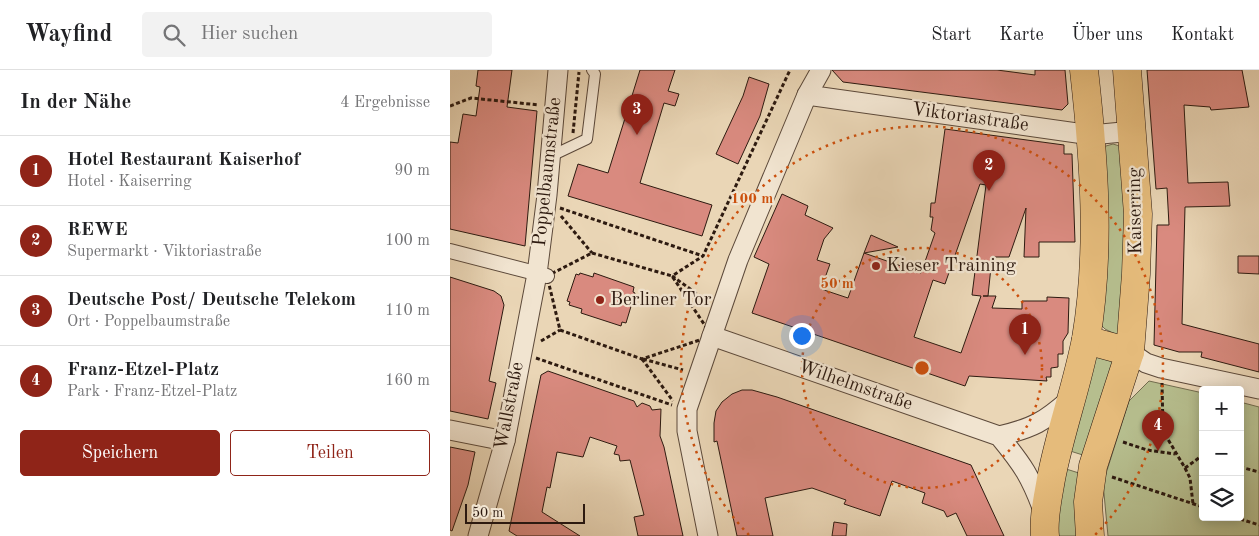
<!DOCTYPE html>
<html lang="de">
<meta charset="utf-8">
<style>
:root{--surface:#fff;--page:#f2f2f2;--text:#202124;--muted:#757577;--line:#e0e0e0;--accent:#8f2418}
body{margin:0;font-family:"Old Standard TT",serif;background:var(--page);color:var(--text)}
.controls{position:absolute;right:15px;bottom:15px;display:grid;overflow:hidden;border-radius:5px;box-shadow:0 2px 12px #0003}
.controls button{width:45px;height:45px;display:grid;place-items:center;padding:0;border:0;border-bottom:1px solid var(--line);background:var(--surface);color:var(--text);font:25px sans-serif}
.scale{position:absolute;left:15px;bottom:12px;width:120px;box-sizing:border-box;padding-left:5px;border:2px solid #2d1a10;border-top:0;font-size:14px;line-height:18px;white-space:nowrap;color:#2d1a10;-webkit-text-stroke:4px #f1e4d0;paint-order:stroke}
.you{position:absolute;left:351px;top:265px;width:18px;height:18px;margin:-12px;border:4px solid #fff;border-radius:50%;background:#1a73e8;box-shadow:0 0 0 8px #1a73e833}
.badge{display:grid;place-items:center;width:32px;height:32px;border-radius:50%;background:var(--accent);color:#fff;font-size:16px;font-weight:700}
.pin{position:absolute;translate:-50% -41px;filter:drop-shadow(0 1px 2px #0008)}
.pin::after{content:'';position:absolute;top:26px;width:18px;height:15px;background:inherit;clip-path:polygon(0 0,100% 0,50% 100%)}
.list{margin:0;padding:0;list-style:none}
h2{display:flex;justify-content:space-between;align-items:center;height:65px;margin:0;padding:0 20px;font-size:21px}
h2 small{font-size:16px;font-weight:400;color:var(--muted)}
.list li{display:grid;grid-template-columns:32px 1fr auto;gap:15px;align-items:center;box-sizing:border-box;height:70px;padding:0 20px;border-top:1px solid var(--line)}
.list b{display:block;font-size:19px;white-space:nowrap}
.list p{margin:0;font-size:16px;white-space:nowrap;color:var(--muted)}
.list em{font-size:16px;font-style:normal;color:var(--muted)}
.actions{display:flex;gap:10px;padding:15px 20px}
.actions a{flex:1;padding:11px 0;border:1px solid var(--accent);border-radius:5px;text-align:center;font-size:18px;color:var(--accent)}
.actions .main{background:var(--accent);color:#fff}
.icon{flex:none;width:28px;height:28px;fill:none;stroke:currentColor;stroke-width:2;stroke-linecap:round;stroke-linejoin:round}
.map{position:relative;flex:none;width:809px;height:466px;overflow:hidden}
header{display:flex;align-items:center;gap:30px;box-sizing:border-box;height:70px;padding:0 25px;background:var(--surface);border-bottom:1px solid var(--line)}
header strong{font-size:24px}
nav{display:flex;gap:28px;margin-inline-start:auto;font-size:18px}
.search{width:350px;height:45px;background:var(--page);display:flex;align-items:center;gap:12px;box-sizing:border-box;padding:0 18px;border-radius:5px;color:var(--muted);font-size:19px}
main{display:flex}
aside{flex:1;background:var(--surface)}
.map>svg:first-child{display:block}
</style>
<header>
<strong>Wayfind</strong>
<div class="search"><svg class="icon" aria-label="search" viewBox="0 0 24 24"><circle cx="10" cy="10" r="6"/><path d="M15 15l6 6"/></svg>Hier suchen</div>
<nav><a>Start</a><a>Karte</a><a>Über uns</a><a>Kontakt</a></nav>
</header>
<main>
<aside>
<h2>In der Nähe<small>4 Ergebnisse</small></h2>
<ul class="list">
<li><span class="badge">1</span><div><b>Hotel Restaurant Kaiserhof</b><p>Hotel · Kaiserring</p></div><em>90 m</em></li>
<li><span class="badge">2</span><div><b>REWE</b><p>Supermarkt · Viktoriastraße</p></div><em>100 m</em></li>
<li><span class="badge">3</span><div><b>Deutsche Post/ Deutsche Telekom</b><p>Ort · Poppelbaumstraße</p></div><em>110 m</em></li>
<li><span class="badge">4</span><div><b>Franz-Etzel-Platz</b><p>Park · Franz-Etzel-Platz</p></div><em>160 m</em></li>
</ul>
<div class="actions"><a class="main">Speichern</a><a>Teilen</a></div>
</aside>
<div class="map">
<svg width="809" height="466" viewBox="0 0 809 466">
<rect width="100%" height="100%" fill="#ead6b6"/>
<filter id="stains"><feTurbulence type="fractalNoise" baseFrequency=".004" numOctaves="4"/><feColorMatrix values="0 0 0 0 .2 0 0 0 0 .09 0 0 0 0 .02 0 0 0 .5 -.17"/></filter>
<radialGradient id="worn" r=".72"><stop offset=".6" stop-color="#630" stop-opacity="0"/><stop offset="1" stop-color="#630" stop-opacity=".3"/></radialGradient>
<g fill="#b6be8e" stroke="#726c4f">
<polygon points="663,74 676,78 673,268 655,259 651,255 651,80 656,76"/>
<polygon points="647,280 666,280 636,386 617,380"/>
<polygon points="699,311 753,323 753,447 790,447 790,332 809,337 809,466 658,466 653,413 679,331"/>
<polygon points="613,398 632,404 632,466 607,466 606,448"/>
</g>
<g fill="#d98a7f" stroke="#2d1a10" fill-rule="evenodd">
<polygon points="28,0 62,0 57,37 87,41 75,176 0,159 0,72 8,73 13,44 26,46 30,17 26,16"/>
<polygon points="190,0 225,0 218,21 229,24 225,36 214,33 190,113 262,135 252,166 118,126 128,94 158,103"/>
<polygon points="382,0 547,0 585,5 585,0 615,0 618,34 612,40 393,12"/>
<polygon points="697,0 792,0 799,37 761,40 760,37 734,35 738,113 778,112 780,136 735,137 732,254 809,274 809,302 751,287 752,282 729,282 704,275 707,155 719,155 717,118 706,119"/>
<polygon points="299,7 319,14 310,46 288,94 266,84 293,26"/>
<path d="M495 59 614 75V84H622L625 172H589V187H574L576 138 559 187H542L538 226H533H546L542 238 572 239V231H597V227L619 228 618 263 613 271V284H608V297L601 298V307H596L597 311 519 306 515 316 302 243 319 194 304 187 332 124 358 136 355 145 383 158 374 169 367 190 380 194 371 219 398 228 414 183 471 203 485 163 481 160 483 147H480L481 133H485ZM530 114 536 115 522 225 531 226 511 283 464 267 483 210 495 214Z"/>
<polygon points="421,165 448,177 414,183"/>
<polygon points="788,186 809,186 809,204 788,203"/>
<polygon points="130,203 143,207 144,203 184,217 183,222 185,223 176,253 172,252 171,256 131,243 132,239 119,235 120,232 117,231 126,204 129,205"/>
<polygon points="0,207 44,221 51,226 54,235 39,311 46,313 38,349 0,341"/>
<polygon points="98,301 184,331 187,337 192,333 200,336 202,340 211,339 210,366 214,377 233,466 188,466 184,447 194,445 180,390 170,391 169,385 164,384 167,376 140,367 133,387 107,382 100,418 97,417 92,442 130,466 67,466 59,461 91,305"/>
<polygon points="292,320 302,320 327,327 521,395 554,466 517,466 506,443 497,447 494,441 472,433 475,423 442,411 430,446 394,434 396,430 362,418 315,428 323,466 287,466 267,371 264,372 264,353 266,341 272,332 282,324"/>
<polygon points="0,377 25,382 18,415 2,461 0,460"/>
<polygon points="384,452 397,454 396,466 382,466"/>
</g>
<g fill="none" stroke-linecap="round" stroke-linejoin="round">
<g stroke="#5c493a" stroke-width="12">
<polyline id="service" points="99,87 137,69 145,4 142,0"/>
</g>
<g stroke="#5c493a" stroke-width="16">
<polyline id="pedestrian" points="0,181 97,206"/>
</g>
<g stroke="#5c493a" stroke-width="21">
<g id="minor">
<polyline points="357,25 641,65 683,61"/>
<path d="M262 266 549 366C573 395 581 407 594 443"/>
<polyline points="680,282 696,293 711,298 809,319"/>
<polyline points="0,360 55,371"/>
<path d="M549 366C583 358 594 352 620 329"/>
<polyline points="28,466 55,371 87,204 97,125 108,0"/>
<polyline points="258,466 237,361 237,339 288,190 357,25 371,0"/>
</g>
</g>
<g stroke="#2d1a10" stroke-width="29">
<g id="primary">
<polyline points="636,270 680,282"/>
<path d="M595 466C593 448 598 427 601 409 610 362 627 316 636 269 651 180 644 89 634 0"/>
<polyline points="640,466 638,432 643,396 680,282 686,204 688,144 677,0"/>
</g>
</g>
<g stroke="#2d1a10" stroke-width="3" stroke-dasharray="4 2.5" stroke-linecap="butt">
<polyline points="0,36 21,28 89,35"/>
<polyline points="123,63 129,2"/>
<polyline points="110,138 253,186"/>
<polyline points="111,146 142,183"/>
<polygon points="142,183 222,206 262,266 192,289 110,260 97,206"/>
<polyline points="257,231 222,206 253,186 340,0"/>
<polyline points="91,271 110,260"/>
<polyline points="86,288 222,335"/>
<polyline points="192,289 223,331"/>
<polyline points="193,289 233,300"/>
<polyline points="712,313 713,361 735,398 753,385"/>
<polyline points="673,372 697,380 725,384"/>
<polyline points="790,397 809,402"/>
<polyline points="735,398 740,408 743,434"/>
<polyline points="662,407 753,437"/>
<polyline points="784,447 809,455"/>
</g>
<use href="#service" stroke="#f1e4d0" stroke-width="10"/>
<use href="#pedestrian" stroke="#f1e4d0" stroke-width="14"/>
<use href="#minor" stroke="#f1e4d0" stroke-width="19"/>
<use href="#primary" stroke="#e5bb7b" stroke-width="28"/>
</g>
<g fill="none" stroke="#cc500d" stroke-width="2.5" stroke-dasharray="2.5 5">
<circle cx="472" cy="298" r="120"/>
<path d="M299 465A241 241 0 1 1 645 465"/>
</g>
<g fill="#8f2418" stroke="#f1e4d0" stroke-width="2">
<circle cx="426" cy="196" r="5"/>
<circle cx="150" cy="230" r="5"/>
</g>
<g text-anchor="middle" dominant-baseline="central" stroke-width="4.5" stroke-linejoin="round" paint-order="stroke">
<g font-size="19" fill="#2d1a10" stroke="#f1e4d0">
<text transform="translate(520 48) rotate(8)">Viktoriastraße</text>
<text transform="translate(98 102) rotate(-84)">Poppelbaumstraße</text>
<text transform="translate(686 141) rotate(-91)">Kaiserring</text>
<text transform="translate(405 316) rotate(19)">Wilhelmstraße</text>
<text transform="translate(60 336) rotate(-79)">Wallstraße</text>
</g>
<g font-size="19" fill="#2d1a10" stroke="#f1e4d0" text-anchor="start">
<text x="436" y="196">Kieser Training</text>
<text x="160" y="230">Berliner Tor</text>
</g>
</g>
<circle cx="472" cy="298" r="8" fill="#cc500d" stroke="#f1e4d0" stroke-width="2.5"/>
<g font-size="15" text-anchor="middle" font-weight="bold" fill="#cc500d" stroke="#f1e4d0" stroke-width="4.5" stroke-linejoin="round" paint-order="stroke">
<text x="302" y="133">100 m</text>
<text x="387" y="218">50 m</text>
</g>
<rect width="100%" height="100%" filter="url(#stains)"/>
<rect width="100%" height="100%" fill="url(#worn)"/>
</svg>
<div class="controls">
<button>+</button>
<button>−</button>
<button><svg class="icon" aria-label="layers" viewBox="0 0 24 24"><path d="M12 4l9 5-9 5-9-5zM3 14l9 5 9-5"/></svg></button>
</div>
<div class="scale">50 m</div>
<div class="you"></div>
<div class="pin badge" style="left:575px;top:285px">1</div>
<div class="pin badge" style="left:539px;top:121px">2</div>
<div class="pin badge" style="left:187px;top:65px">3</div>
<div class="pin badge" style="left:708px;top:381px">4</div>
</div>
</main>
